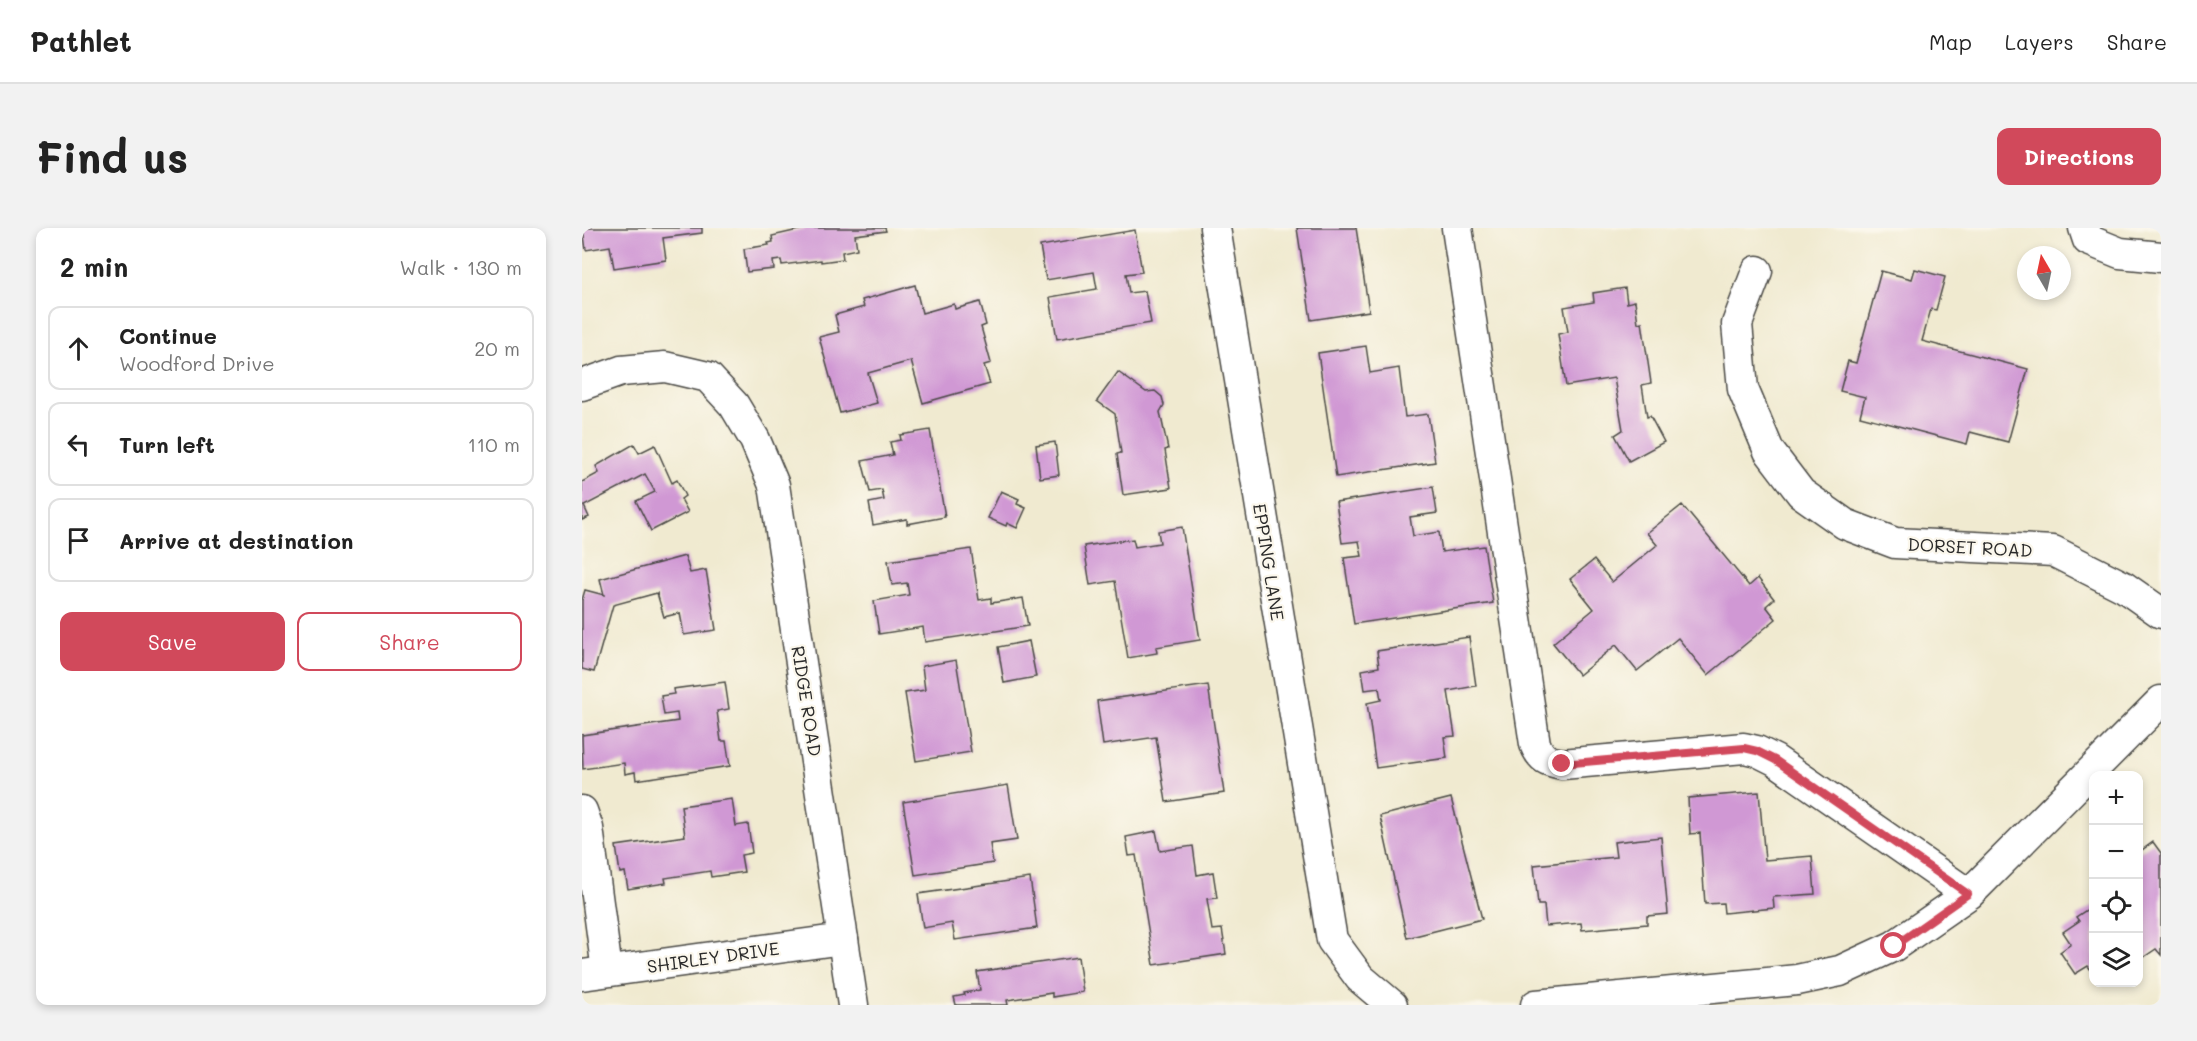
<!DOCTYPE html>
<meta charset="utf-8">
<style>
:root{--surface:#fff;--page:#f2f2f2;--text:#222;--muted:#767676;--line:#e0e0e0;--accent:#d1495b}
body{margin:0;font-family:Mali,sans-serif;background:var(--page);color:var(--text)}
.controls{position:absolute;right:18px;bottom:18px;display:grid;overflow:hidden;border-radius:12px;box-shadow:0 3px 9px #0003}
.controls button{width:54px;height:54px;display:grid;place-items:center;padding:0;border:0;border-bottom:2px solid var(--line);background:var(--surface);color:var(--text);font:30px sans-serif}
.compass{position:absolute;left:1435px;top:18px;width:54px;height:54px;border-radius:50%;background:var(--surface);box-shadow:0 3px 9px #0003;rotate:351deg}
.stop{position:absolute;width:18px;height:18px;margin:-14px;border:4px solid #d1495b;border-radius:50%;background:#fff}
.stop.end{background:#d1495b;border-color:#fff;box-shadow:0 2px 6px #0008}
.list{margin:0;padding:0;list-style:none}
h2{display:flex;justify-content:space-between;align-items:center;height:78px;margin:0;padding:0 24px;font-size:26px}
h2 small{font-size:20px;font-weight:400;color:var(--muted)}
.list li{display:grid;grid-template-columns:39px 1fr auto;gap:18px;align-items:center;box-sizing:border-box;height:84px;margin:0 12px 12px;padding:0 12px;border:2px solid var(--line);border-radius:12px}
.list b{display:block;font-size:22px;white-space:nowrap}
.list p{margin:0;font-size:20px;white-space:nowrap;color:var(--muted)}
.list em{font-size:20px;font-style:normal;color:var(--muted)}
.actions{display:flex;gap:12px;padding:18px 24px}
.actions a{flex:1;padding:14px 0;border:2px solid var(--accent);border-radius:12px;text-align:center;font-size:21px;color:var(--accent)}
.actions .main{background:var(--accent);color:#fff}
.icon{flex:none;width:33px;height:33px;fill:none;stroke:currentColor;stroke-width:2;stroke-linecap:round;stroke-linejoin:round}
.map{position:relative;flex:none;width:1579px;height:777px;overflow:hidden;border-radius:12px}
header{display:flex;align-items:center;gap:36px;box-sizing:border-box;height:84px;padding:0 30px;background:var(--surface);border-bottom:2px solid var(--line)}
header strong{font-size:28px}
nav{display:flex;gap:33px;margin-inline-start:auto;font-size:21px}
.intro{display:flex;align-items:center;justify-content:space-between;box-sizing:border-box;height:144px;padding:0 36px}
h1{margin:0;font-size:42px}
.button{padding:15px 27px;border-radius:12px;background:var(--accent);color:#fff;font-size:21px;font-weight:700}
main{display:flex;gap:36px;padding:0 36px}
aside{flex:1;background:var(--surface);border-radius:12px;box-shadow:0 3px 9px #0003}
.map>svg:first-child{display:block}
</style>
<header>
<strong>Pathlet</strong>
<nav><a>Map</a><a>Layers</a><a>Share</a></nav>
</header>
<div class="intro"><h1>Find us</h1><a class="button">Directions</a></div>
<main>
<aside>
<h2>2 min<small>Walk · 130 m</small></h2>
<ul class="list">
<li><svg class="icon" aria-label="ahead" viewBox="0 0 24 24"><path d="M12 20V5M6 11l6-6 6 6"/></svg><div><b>Continue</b><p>Woodford Drive</p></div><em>20 m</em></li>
<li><svg class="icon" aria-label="left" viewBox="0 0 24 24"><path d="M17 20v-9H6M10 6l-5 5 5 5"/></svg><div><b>Turn left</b></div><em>110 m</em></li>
<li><svg class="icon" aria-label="arrive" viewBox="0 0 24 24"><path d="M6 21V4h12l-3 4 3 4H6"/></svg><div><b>Arrive at destination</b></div></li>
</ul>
<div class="actions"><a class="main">Save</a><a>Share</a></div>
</aside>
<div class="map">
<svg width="1579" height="777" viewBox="0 0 1579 777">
<rect width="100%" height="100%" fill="#fbf7ec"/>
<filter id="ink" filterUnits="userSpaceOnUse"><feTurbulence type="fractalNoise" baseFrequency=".0167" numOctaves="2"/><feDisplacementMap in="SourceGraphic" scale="12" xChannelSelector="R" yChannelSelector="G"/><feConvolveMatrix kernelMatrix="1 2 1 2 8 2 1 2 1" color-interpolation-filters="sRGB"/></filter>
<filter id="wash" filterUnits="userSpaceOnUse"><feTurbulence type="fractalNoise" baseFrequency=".008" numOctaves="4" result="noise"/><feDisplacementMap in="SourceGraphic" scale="24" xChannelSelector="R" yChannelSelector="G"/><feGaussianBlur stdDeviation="1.35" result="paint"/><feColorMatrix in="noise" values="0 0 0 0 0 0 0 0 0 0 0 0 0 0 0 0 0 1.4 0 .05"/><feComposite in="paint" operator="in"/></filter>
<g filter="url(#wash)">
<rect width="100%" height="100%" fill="#f0ead0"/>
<g id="blocks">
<g fill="#d098d4">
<polygon points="1,0 120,0 120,5 81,10 84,32 32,40 28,18 4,22"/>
<polygon points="225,0 303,0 304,3 273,7 275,21 260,24 261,31 239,34 239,32 200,37 199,32 191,33 192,41 165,44 162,21 187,17 186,15 191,14 190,8"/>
<polygon points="715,0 774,0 787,83 729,92"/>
<polygon points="553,2 560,44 544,46 547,65 563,63 569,95 475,111 468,69 515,61 512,44 464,52 458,18"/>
<polygon points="1333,41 1363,49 1354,82 1349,81 1340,113 1446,141 1426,214 1388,204 1385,216 1278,188 1283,169 1258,163 1266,133 1274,135 1299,43 1330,51"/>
<polygon points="333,57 340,85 372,76 373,81 398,74 404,97 399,99 409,135 402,137 408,156 341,175 329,133 286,145 295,175 258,185 237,109 257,104 253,87 282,79 280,72"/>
<polygon points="1043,60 1045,75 1053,73 1056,95 1060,94 1069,155 1060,157 1065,189 1068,188 1082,214 1047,233 1033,207 1041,202 1032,150 984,158 976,106 986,104 982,79 1012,74 1011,65"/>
<polygon points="784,118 788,145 817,140 823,189 846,186 853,234 754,249 736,125"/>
<polygon points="536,144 564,164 573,163 580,169 582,177 578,184 586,221 583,222 589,260 541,267 535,226 539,225 533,186 515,173"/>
<polygon points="348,202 363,289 325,296 325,291 291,297 287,275 302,272 300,262 288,264 280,233 311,227 308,214 319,212 318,207"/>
<polygon points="473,214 477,247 458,250 454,217"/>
<polygon points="52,216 57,225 73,217 90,255 95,252 103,268 99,271 106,284 69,303 54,273 73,264 63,246 2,278 7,289 0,292 0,254 17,245 14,238"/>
<polygon points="851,259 855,285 828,289 831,308 857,304 860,324 902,318 911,375 772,396 762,330 780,328 777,313 760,315 754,274"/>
<polygon points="419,263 437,271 435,276 444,280 435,300 425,295 424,298 406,290"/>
<polygon points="1100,277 1167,358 1176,350 1192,371 1184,378 1194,391 1126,447 1096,410 1055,443 1034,417 997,447 971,415 1012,381 988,351 1012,332 1030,354 1075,317 1065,305"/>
<polygon points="600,299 618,412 574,419 575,425 546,430 533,353 508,357 502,318 551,311 553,319 578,315 576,303"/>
<polygon points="389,321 397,372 409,370 409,375 441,370 446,398 343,414 341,399 297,406 292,373 327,367 325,355 310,357 306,333"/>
<polygon points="103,328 108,345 124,342 134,402 102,407 98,385 82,389 75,365 31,377 12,444 0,441 0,372 3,362 22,367 18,351"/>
<polygon points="887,409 894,458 866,463 873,508 862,509 865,530 794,540 785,475 799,472 797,460 783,462 780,442 797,439 795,423"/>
<polygon points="447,413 454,449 422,455 416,419"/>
<polygon points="374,432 389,524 334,533 323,465 343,462 340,438"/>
<polygon points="143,454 147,481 135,483 139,513 144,513 148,538 54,552 53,544 43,546 42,535 1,541 0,507 96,493 95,485 82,487 79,468 92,466 91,461"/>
<polygon points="626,457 642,565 584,574 574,509 521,517 515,473"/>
<polygon points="426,557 435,612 408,616 411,635 333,647 321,574"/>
<polygon points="1177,564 1183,632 1230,628 1233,666 1191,669 1192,680 1142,685 1141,675 1123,676 1118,605 1108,606 1106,570"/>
<polygon points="869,570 900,691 825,710 798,588"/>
<polygon points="150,571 154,598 166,596 170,625 159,627 162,644 129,649 128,643 83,650 84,655 46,661 43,644 38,645 34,618 103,608 99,578"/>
<polygon points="574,603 578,623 611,618 615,647 631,644 635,670 625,671 630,702 640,701 644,726 572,737 554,627 547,628 544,609"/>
<polygon points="1079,609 1086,686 1065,688 1065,696 1000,702 999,695 964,698 962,677 956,677 952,637 1034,629 1032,614"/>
<polygon points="1571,614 1579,625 1579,727 1574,721 1556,733 1556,625"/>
<polygon points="448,650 455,700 373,712 370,695 341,700 336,666"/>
<polygon points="1512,677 1512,746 1506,738 1493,746 1478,724 1489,716 1481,704 1497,693 1494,689"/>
<polygon points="496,729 501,764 470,769 470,765 425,772 426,777 374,777 372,769 383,767 382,765 398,762 395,744"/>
</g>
</g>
</g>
<g filter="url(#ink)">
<use href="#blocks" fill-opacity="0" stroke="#494844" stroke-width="1.5"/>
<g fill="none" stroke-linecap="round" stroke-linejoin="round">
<g stroke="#494844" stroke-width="33">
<g id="minor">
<polyline points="633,0 750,712 778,750 810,777"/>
<path d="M875 0 953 516C959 531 965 533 980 536L1162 520 1175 523 1193 532 1386 666"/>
<polyline points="1502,0 1506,12 1538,25 1579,29"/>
<polyline points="1175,43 1155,96 1161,161 1187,223 1219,265 1263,296 1313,315 1471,323 1542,359 1579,385"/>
<polyline points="0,157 39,143 83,139 126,149 152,177 173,212 192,257 271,777"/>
<polyline points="0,583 6,600 25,743"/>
<polyline points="0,747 261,711"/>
<polyline points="954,777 1215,752 1258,743 1312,718 1387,666 1579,473"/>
</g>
</g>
<use href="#minor" stroke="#fff" stroke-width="30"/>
</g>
</g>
<g fill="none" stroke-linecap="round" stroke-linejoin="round" filter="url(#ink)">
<polyline stroke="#d1495b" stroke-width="8" points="980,536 1162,520 1175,523 1193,532 1386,666 1312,718"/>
</g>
<g text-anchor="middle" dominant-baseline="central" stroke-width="4.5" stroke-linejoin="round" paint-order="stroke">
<g font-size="18" fill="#2b2b2b" stroke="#fbf7ec">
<text transform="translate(1388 319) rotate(3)">DORSET ROAD</text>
<text transform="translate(687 334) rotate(81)">EPPING LANE</text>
<text transform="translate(225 473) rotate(81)">RIDGE ROAD</text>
<text transform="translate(131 729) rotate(-8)">SHIRLEY DRIVE</text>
</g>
</g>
</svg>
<div class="controls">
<button>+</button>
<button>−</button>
<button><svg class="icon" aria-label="locate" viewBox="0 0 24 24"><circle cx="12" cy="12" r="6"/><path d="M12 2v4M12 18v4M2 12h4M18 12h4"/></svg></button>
<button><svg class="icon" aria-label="layers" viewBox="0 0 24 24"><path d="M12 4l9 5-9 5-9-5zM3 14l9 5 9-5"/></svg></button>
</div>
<svg class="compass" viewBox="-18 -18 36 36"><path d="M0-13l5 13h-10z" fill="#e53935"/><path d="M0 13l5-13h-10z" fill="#767676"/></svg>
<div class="stop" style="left:1312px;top:718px"></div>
<div class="stop end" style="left:980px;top:536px"></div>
</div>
</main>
